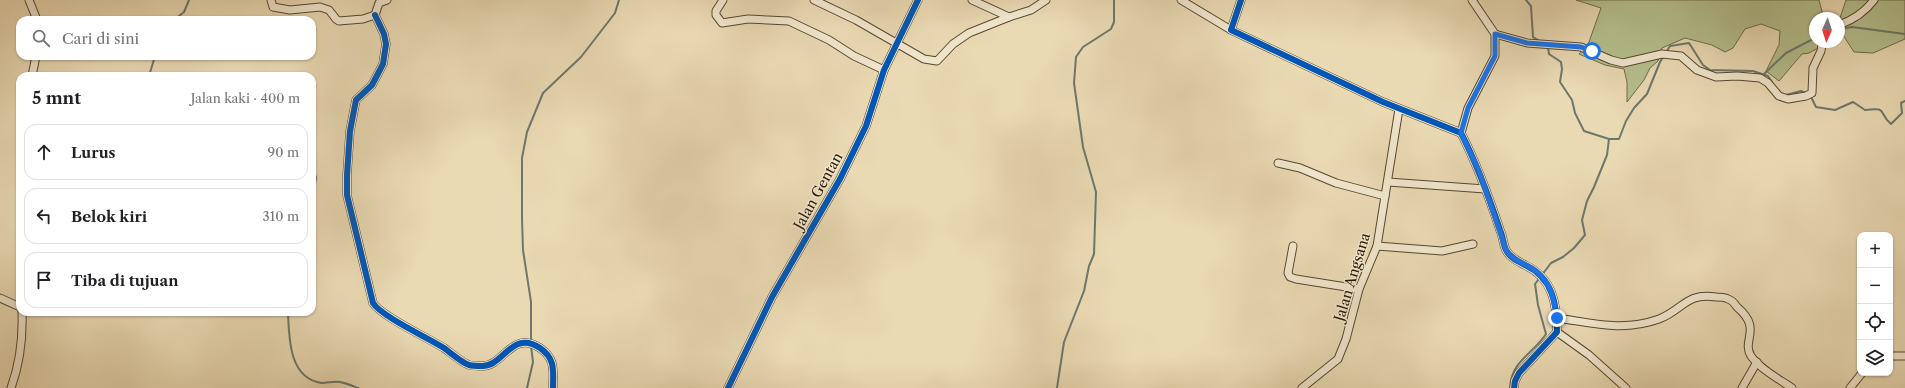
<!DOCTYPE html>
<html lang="id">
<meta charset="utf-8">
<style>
:root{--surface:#fff;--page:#f2f2f2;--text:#202124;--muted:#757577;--line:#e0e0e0}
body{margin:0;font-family:"Libre Caslon Text",serif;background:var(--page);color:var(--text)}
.controls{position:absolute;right:12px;bottom:12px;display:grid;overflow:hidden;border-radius:8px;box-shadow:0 1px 3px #0004}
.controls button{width:36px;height:36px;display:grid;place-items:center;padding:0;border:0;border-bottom:1px solid var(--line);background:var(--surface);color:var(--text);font:20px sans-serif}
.compass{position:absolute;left:1809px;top:12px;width:36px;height:36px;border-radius:50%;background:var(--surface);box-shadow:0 1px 3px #0004;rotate:183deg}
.stop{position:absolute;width:12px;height:12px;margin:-9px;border:3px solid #1a73e8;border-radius:50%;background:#fff}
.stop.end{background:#1a73e8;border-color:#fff;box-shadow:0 1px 4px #0008}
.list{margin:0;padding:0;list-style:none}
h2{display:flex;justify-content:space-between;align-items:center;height:52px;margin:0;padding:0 16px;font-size:17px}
h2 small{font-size:13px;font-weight:400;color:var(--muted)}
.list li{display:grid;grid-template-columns:26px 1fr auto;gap:12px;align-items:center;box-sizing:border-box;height:56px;margin:0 8px 8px;padding:0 8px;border:1px solid var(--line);border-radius:12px}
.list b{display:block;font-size:15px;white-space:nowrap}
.list em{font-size:13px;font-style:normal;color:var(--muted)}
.icon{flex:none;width:22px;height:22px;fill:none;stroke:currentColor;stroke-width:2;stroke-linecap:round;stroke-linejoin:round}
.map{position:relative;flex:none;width:1905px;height:388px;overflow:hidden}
.search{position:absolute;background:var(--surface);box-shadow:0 1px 3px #0004;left:16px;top:16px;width:300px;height:44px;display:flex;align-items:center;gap:10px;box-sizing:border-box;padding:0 14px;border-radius:12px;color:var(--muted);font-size:15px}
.panel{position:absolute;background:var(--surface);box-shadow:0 1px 3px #0004;left:16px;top:72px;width:300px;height:244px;border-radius:12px}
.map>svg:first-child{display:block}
</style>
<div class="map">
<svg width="1905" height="388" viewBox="0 0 1905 388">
<rect width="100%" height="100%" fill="#eadab4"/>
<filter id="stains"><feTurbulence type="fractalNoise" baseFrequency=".005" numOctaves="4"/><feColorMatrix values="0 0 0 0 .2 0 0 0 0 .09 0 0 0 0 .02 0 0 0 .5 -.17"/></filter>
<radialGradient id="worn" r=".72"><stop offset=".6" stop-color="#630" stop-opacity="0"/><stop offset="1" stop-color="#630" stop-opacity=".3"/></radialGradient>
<g fill="#b5c08f" stroke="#6e6c49">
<polygon points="1576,0 1819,0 1823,15 1832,18 1815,18 1815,42 1829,42 1809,53 1802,54 1779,81 1766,71 1779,45 1780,31 1761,24 1745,29 1733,48 1725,52 1712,45 1685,38 1662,48 1658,61 1650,68 1644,80 1627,102 1627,82 1624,69 1605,65 1579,54 1589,42 1601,8"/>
<polygon points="1846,0 1905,0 1905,39 1873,53 1854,52 1843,35 1839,36 1839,21"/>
</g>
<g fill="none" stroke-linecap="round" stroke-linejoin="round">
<g stroke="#6c786e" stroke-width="2">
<polyline points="1526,0 1531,6 1533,37 1538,40"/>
<polyline points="174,20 184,12 189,0"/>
<polyline points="1839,29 1852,27 1905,34"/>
<polyline points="1548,47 1549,54 1561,62 1562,69 1560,82 1572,100 1575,113 1584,131 1609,139"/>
<polyline points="1763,75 1786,53 1815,38"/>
<polyline points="149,76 155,56"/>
<polyline points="1786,95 1801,91 1806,93"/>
<path d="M1810 95 1816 107 1835 110 1853 102 1865 110C1889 107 1877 112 1891 124L1902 113 1901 103 1905 101"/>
<polyline points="312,163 316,178 312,202"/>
<path d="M288 312C289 338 289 379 322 383 328 383 334 381 340 382 346 383 353 386 358 388"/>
<polyline points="531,342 531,302 523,250 522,219 522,158 527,132 543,93 581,57 615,13 619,0"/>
<polyline points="527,388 533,362 531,346"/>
<polyline points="1057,388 1064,342 1084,291 1089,266 1094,254 1096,192 1083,147 1074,83 1076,57 1083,47 1111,29 1114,22 1114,0"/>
<path d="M1510 388C1511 361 1533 354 1546 334L1538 305 1535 284 1551 263 1563 257 1574 248 1585 235 1582 220 1587 201 1594 187 1607 155 1609 139H1619L1626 121 1634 108 1647 94 1660 62 1670 46 1689 43 1703 65 1710 70 1753 71 1768 76 1772 82"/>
</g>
<g stroke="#58482f" stroke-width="9">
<g id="minor">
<polyline points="29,0 37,20"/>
<polyline points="271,0 273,7 290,10 320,7 329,10 336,19 339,21 363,19 375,15"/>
<polyline points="723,0 716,11 716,15 722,23 748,19 789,21 829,40 854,56 884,70"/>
<polyline points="814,0 856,20 924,59 937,61 953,44 969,33 1009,17"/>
<polyline points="972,0 1009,17 1031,10 1046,0"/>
<polyline points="1181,0 1231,30"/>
<path d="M1241 0 1231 30 1383 102 1461 133C1477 164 1489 197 1500 230 1503 236 1503 244 1506 250 1510 258 1518 261 1525 265 1553 278 1557 304 1557 332L1519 373 1515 381 1514 388"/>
<path d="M375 15 384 34 386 44 383 64 372 85 356 100 350 131 347 175V195L373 303C381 316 428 338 444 348 451 353 461 362 469 365 473 366 478 366 482 366 503 367 512 329 540 348 556 359 553 371 553 388"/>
<polyline points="375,15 379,3 387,0"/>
<path d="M1839 25C1853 20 1865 12 1874 0"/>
<polyline points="1495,34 1527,43 1581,47 1611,60 1623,63 1662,54 1681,56 1697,70 1716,77 1737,76 1760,78 1768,83 1779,96 1788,99 1806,96 1812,93 1813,68 1821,51 1822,42"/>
<polyline points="32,76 36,56"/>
<polyline points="1461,133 1468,108 1495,56 1495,34 1472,0"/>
<polyline points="1278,163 1300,168 1336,183 1385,196"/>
<polyline points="1388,182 1485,189"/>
<polyline points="1293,246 1288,273 1290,277 1296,279 1359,289"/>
<polyline points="1377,246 1442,251 1473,244"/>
<polyline points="0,298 20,307"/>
<path d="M1557 318C1593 323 1623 332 1659 319 1683 310 1686 292 1716 297 1720 297 1725 297 1728 299 1732 300 1735 304 1737 307 1763 329 1741 340 1751 356 1760 369 1779 379 1792 388"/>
<polyline points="1557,332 1589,355 1626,388"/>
<polyline points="1890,356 1905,356"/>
<path d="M11 388C20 363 23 339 22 312"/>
<polyline points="728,388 772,297 840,179 866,126 884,70 918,0"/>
<polyline points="1302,388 1338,359 1346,339 1359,289 1377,246 1399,109"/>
<polyline points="1742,388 1757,362"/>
<polyline points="1850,388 1862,373"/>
</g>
</g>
<use href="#minor" stroke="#f1e7ce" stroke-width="7"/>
<g stroke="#f1e7ce" stroke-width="8">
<g id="cycleway">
<path d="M1241 0 1231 30 1383 102 1461 133C1477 164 1489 197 1500 230 1503 236 1503 244 1506 250 1510 258 1518 261 1525 265 1553 278 1557 304 1557 332L1519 373 1515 381 1514 388"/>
<path d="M375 15 384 34 386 44 383 64 372 85 356 100 350 131 347 175V195L373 303C381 316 428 338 444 348 451 353 461 362 469 365 473 366 478 366 482 366 503 367 512 329 540 348 556 359 553 371 553 388"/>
<polyline points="728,388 772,297 840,179 866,126 884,70 918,0"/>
</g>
</g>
<use href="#cycleway" stroke="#0057b8" stroke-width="6"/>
</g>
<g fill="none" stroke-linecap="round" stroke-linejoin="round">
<path stroke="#1a73e8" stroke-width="5" d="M1557 318C1553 294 1550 277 1526 265 1518 261 1511 258 1506 250L1479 171 1461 133 1468 108 1495 56V34L1527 43 1581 47 1592 51"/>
</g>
<g text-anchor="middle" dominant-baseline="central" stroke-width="3" stroke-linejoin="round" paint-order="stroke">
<g font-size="14" fill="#281703" stroke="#f1e7ce">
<text transform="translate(818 191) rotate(-61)">Jalan Gentan</text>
<text transform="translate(1352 277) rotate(-73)">Jalan Angsana</text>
</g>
</g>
<rect width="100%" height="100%" filter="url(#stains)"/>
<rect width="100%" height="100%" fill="url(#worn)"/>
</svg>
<div class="controls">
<button>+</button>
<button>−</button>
<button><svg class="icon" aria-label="locate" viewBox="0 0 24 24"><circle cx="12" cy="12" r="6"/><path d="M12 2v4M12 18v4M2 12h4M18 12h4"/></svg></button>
<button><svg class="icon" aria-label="layers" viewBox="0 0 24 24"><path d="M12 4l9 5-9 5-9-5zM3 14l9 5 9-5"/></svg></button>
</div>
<svg class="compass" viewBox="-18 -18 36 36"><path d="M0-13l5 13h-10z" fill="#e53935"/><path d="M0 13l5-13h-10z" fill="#757577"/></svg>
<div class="stop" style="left:1592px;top:51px"></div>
<div class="stop end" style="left:1557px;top:318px"></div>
<div class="search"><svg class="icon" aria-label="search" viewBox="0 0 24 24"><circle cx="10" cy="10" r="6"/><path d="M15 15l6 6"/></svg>Cari di sini</div>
<section class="panel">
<h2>5 mnt<small>Jalan kaki · 400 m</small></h2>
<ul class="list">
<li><svg class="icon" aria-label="ahead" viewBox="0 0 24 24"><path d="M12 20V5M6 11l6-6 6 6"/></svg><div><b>Lurus</b></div><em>90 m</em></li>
<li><svg class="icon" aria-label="left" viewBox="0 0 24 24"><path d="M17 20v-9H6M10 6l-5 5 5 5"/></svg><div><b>Belok kiri</b></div><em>310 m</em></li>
<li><svg class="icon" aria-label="arrive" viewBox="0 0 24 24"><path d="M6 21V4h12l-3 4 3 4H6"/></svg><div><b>Tiba di tujuan</b></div></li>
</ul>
</section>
</div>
